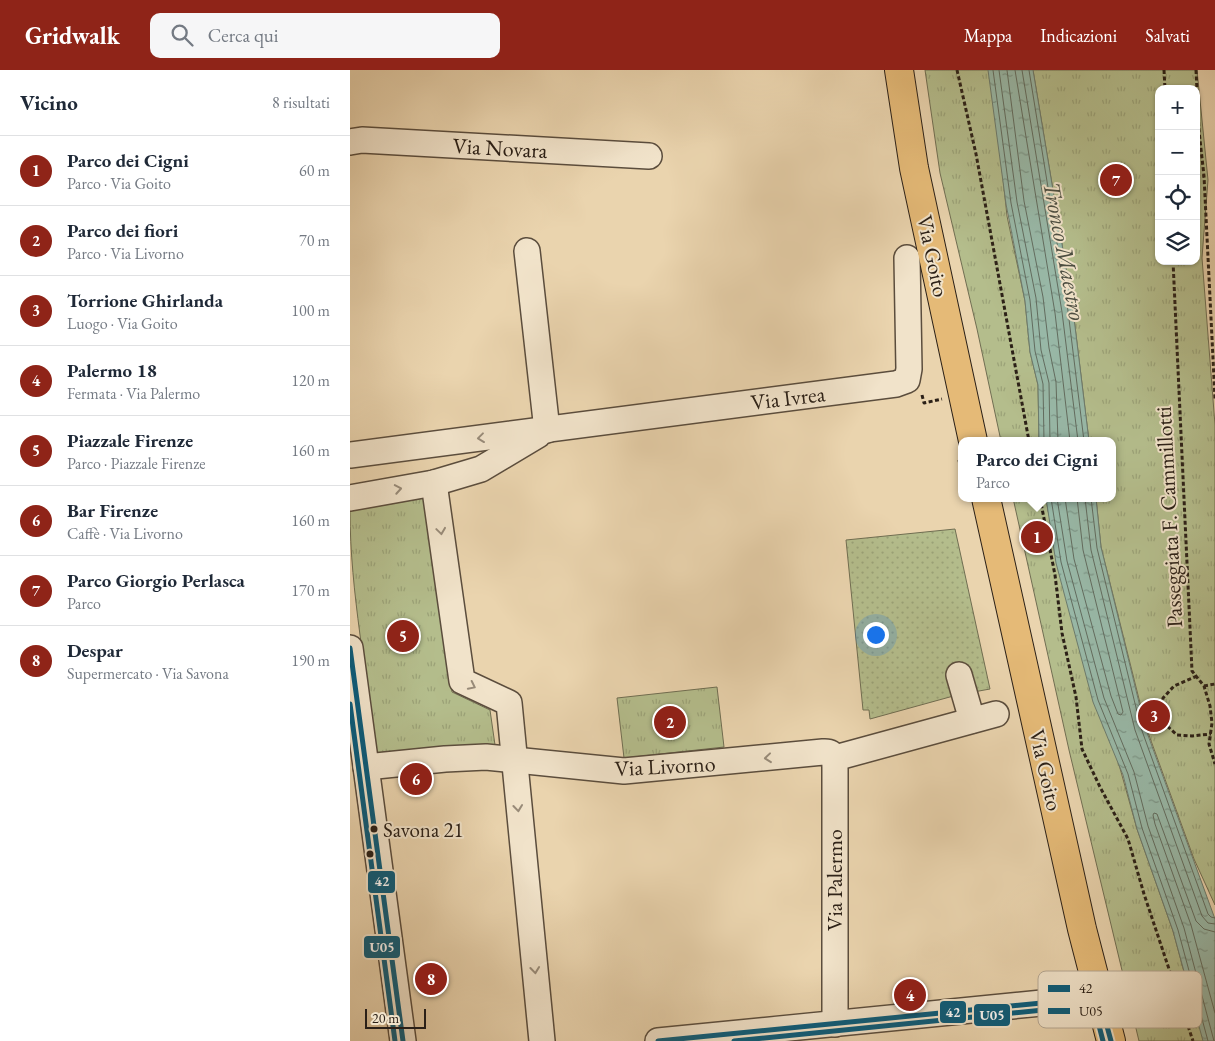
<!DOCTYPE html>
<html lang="it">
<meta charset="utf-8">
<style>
:root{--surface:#fff;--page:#f6f6f7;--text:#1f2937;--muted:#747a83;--line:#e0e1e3;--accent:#8f2418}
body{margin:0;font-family:"EB Garamond",serif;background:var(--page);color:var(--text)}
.controls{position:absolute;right:15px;top:15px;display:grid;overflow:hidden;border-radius:10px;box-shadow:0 1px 4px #0004}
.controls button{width:45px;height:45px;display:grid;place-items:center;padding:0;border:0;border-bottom:1px solid var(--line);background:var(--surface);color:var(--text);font:25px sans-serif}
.scale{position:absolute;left:15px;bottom:12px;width:61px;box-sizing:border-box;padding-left:5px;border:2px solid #2b2017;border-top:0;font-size:14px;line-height:18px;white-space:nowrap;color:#2b2017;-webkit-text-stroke:4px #f1e3ca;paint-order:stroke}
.you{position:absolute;left:525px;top:564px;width:18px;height:18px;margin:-12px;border:4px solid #fff;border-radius:50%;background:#1a73e8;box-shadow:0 0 0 8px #1a73e833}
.badge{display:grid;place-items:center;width:32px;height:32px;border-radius:50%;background:var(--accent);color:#fff;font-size:16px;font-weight:700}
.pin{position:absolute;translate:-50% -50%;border:2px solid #fff;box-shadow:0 1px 5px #0006}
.popup{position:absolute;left:608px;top:367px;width:158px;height:65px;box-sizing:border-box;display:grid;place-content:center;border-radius:10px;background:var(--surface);filter:drop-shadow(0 1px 4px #0005);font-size:16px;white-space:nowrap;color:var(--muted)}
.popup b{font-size:19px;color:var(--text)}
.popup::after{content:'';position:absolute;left:50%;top:100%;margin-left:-10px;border:10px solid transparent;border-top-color:var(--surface)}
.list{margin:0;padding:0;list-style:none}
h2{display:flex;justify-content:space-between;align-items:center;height:65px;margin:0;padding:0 20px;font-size:21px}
h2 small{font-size:16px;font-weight:400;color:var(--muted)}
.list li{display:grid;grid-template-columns:32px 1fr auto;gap:15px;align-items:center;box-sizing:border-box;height:70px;padding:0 20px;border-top:1px solid var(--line)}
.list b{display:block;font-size:19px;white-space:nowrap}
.list p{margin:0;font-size:16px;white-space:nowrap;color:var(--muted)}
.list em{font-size:16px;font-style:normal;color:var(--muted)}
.icon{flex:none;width:28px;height:28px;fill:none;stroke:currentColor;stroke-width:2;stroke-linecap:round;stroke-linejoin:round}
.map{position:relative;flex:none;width:865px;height:971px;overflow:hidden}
header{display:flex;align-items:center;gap:30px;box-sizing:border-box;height:70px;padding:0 25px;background:var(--accent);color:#fff}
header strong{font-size:24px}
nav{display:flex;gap:28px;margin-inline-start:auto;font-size:18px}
.search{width:350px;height:45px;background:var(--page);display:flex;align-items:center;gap:12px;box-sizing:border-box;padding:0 18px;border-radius:10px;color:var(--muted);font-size:19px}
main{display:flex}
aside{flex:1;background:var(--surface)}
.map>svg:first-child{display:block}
</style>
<header>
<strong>Gridwalk</strong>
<div class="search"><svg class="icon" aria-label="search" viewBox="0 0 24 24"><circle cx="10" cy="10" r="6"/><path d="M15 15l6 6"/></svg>Cerca qui</div>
<nav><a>Mappa</a><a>Indicazioni</a><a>Salvati</a></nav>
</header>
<main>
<aside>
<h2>Vicino<small>8 risultati</small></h2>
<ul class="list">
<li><span class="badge">1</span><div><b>Parco dei Cigni</b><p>Parco · Via Goito</p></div><em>60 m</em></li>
<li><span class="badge">2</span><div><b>Parco dei fiori</b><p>Parco · Via Livorno</p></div><em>70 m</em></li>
<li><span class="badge">3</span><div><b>Torrione Ghirlanda</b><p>Luogo · Via Goito</p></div><em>100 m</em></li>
<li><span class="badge">4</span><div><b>Palermo 18</b><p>Fermata · Via Palermo</p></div><em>120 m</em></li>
<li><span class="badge">5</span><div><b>Piazzale Firenze</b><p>Parco · Piazzale Firenze</p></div><em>160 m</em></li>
<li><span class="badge">6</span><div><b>Bar Firenze</b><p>Caffè · Via Livorno</p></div><em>160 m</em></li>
<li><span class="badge">7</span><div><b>Parco Giorgio Perlasca</b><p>Parco</p></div><em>170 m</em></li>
<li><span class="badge">8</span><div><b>Despar</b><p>Supermercato · Via Savona</p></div><em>190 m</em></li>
</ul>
</aside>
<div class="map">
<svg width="865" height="971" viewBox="0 0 865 971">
<defs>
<pattern id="grass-tufts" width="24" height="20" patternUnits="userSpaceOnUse" patternTransform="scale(1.25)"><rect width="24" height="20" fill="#b4bd8c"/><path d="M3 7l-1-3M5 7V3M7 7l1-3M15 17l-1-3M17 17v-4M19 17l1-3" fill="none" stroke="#9ba278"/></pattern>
<pattern id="garden-dots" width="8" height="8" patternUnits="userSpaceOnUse" patternTransform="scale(1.25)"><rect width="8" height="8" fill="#b4bd8c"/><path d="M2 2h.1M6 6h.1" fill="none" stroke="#9ba278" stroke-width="1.8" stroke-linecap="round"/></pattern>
<pattern id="water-ripples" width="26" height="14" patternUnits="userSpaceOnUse" patternTransform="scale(1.25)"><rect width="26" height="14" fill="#98b8a7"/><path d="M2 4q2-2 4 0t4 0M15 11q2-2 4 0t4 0" fill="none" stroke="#7c9587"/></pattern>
</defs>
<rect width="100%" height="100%" fill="#ead4ae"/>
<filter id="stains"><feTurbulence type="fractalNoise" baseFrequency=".004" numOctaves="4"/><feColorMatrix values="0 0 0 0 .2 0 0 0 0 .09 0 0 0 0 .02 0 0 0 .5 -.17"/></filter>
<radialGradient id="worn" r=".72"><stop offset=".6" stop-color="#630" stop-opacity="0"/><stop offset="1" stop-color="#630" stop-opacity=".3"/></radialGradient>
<g fill="url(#grass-tufts)" stroke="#706e52" fill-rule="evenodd">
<polygon points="575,0 640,0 646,43 657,146 675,231 680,282 688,315 689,371 651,371 627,259 590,103"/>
<path d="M683 0H847L858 110 852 188 865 355V835L844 789 796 657 751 477 746 428H762V371H739L723 240ZM809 19H846V191H809Z"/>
<path d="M74 428 102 622 140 640 145 675 25 687C18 605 0 523 0 441Z"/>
<polygon points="663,428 696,428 698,441 787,759 823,861 841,928 856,971 789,971 719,680"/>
<polygon points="367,617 374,677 274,688 267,628"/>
</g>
<polygon fill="url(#garden-dots)" stroke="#706e52" points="605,459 640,619 607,625 520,649 519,640 513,640 496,470"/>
<g fill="url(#water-ripples)" stroke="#6c7b6d">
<polygon points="638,0 683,0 723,240 739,371 689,371 688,315 680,282 675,231 656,134"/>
<polygon points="696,428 746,428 751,477 795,657 865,849 865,971 853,971 823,861 787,759 773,705 743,632 706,493"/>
</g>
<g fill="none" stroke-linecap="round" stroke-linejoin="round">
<g stroke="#626c5f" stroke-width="1">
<polyline points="643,0 661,133 680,230 685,281 693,314 694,371"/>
<polyline points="649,0 667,132 686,228 691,280 699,313 700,371"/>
<polyline points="657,0 674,131 693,227 699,278 706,312 708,371"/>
<polyline points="665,0 705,243 720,371"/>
<polyline points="672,0 712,242 728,371"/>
<polyline points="679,0 718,241 734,371"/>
<polyline points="701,428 711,492 748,630 778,704 792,758 828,860 858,971"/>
<polyline points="707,428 717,491 754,628 784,702 798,756 834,858 864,971"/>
<polyline points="715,428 724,489 761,626 768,644 771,645 773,642 733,480 727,428"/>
<polyline points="735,428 741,480 785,660 852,846 858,853 865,854"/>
<polyline points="741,428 747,478 791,658 858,844 861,847 865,848"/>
<polyline points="865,862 854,859 846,851 807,744 804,743 803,745 805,754 841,855 865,943"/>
</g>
<g stroke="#5b4d3d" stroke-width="28">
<g id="minor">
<polyline points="0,72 12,70 299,86"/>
<polyline points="177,181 197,360"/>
<polyline points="0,385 546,314 557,310 559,299 557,188"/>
<polyline points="84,413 112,611 159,633 192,971"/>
<polyline points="0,428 84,413 131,399 188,365"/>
<polyline points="0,578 53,971"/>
<polyline points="609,605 622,650"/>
<polyline points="485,688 646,644"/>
<path d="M16 697 95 689 136 687 274 701 473 682C485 681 485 690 485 700V954"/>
<polyline points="308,971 712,931 748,923"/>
</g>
</g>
<g stroke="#2b2017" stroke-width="30">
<g id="major">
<polyline points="549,0 564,98 623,371"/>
<polyline points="636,428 732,859 761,971"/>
</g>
</g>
<g stroke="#2b2017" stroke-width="3" stroke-dasharray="4 2.5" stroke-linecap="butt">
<polyline points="607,0 626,84 679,371"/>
<polyline points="814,0 815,19"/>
<polyline points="846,0 849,61 854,106 865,329"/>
<polyline points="846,107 854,106"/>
<polyline points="823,191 842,601 854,616 860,636 862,653 859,674 865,694"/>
<polyline points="572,325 574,333 592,329"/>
<polyline points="609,390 612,405"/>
<polyline points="690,428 705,505 712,563 726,627 732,679 750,717 778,769 794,824 843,971"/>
<polyline points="847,606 824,616 813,628 811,644 816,655 827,665 842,666 861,664"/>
<polyline points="854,616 865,614"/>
</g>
<use href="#minor" stroke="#f1e3ca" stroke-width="25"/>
<use href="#major" stroke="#e5ba77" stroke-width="28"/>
<g stroke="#f1e3ca" stroke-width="9">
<g id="bus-1">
<polyline points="0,578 53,971"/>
<polyline points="748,923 761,971"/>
<polyline points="308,971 712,931 748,923"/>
</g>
</g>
<g stroke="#f1e3ca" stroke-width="9">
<g id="bus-2">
<polyline points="0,634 45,971"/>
<polyline points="741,925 753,971"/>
<polyline points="384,971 713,938 750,930"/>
</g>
</g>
<use href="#bus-1" stroke="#0c5c7a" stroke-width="5"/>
<use href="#bus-2" stroke="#0c5c7a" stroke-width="5"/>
</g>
<defs><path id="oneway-chevron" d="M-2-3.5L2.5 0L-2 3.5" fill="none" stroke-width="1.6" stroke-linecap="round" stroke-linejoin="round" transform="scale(1.25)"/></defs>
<g stroke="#988b79">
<use href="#oneway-chevron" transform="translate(131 368) rotate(173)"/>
<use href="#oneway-chevron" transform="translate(48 419) rotate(-10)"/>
<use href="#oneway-chevron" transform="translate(91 461) rotate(82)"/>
<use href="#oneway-chevron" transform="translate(122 616) rotate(26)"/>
<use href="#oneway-chevron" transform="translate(418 688) rotate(174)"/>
<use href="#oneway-chevron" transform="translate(168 738) rotate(84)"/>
<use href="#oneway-chevron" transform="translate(185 900) rotate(84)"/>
</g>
<g fill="#2b2017" stroke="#f1e3ca" stroke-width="2">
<circle cx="24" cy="759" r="4.5"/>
<circle cx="20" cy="784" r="4.5"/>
</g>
<g text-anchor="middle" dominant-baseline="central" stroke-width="4" stroke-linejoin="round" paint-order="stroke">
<g font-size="21" fill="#2b2017" stroke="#f1e3ca" text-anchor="start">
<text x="33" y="759">Savona 21</text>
</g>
<g font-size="22" fill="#2b2017" stroke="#f1e3ca">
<text transform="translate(150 78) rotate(3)">Via Novara</text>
<text transform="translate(583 186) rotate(78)">Via Goito</text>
<text transform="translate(438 328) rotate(-7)">Via Ivrea</text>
<text transform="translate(819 447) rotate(-93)">Passeggiata F. Cammillotti</text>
<text transform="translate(315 696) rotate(-3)">Via Livorno</text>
<text transform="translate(696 700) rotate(77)">Via Goito</text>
<text transform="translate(484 810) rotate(-90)">Via Palermo</text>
</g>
<g font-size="24" font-style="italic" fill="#4c4e42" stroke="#f1e3ca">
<text transform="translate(715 181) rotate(79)">Tronco Maestro</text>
</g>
</g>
<rect x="688" y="901" width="164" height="57" rx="8" fill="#f1e3ca" stroke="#b6a894" stroke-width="1"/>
<rect x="698" y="915" width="22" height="7" fill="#0c5c7a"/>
<rect x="698" y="938" width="22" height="6" fill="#0c5c7a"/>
<g font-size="14" fill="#2b2017">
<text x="729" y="923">42</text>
<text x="729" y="946">U05</text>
</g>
<g stroke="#f1e3ca" stroke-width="2">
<rect x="17" y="800" width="29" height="24" rx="5" fill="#0c5c7a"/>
<rect x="13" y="865" width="38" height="24" rx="5" fill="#0c5c7a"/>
<rect x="589" y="930" width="28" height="24" rx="5" fill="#0c5c7a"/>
<rect x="623" y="933" width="38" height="24" rx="5" fill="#0c5c7a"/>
</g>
<g font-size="14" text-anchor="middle" font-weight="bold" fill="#fff">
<text x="32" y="816">42</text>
<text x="32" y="882">U05</text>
<text x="603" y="947">42</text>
<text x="642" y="950">U05</text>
</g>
<rect width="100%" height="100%" filter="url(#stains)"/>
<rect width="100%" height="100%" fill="url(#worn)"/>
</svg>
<div class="controls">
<button>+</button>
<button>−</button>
<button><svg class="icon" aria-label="locate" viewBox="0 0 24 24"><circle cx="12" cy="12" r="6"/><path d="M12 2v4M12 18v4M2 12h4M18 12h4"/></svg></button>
<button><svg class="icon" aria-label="layers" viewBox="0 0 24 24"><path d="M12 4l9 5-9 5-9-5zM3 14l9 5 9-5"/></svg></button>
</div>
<div class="scale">20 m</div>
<div class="you"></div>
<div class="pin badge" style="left:687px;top:467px">1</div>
<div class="popup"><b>Parco dei Cigni</b>Parco</div>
<div class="pin badge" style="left:320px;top:652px">2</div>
<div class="pin badge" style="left:804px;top:646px">3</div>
<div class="pin badge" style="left:560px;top:925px">4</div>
<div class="pin badge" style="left:53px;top:566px">5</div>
<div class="pin badge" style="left:66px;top:709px">6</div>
<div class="pin badge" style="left:766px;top:110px">7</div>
<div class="pin badge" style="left:81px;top:909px">8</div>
</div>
</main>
